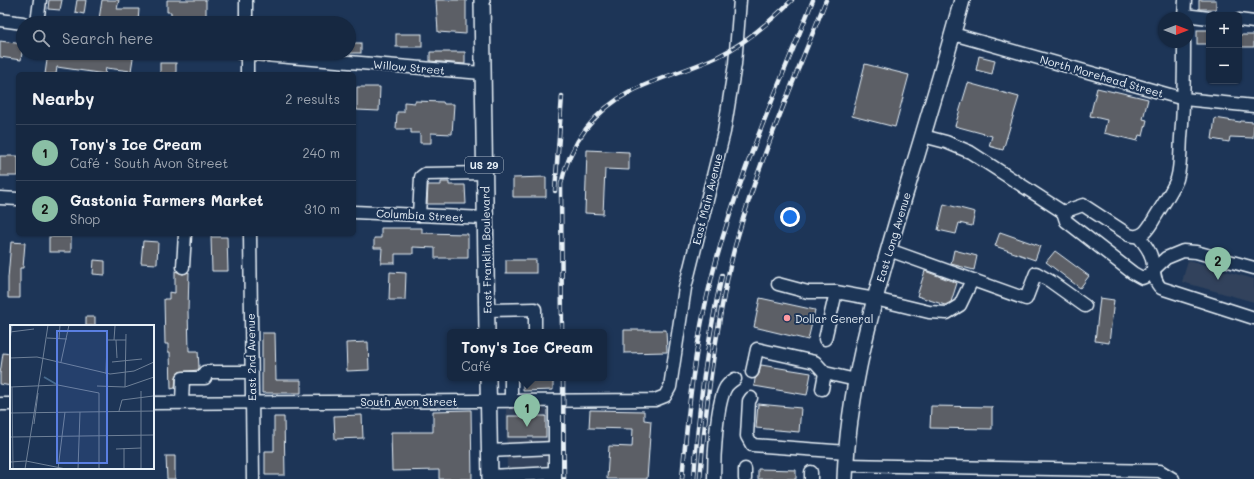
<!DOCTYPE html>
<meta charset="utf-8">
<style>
:root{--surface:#162841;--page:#1f3048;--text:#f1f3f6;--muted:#9ea6b1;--line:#35445a;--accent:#8abfa5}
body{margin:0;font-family:Mali,sans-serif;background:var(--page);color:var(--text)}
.controls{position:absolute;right:12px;top:12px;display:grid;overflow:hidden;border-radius:6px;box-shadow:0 1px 3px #0004}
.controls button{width:36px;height:36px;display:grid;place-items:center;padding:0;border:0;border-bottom:1px solid var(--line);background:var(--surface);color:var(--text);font:20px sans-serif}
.compass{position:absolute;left:1158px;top:12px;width:36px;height:36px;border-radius:50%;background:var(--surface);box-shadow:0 1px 3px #0004;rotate:90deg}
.you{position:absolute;left:790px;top:217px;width:14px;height:14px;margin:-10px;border:3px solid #fff;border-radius:50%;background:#1a73e8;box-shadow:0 0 0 6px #1a73e833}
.badge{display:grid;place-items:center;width:26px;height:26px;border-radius:50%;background:var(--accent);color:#111;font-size:13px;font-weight:700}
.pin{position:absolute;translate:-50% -33px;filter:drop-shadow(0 1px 2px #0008)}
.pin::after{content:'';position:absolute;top:21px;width:14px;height:12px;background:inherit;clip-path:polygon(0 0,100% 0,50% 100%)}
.popup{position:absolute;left:447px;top:329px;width:160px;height:52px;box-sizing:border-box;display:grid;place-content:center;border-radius:6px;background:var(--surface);filter:drop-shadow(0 1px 3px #0005);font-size:13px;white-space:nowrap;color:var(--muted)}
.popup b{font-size:15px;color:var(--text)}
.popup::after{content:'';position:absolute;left:50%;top:100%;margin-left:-8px;border:8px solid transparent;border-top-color:var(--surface)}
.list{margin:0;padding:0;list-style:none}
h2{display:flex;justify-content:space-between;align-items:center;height:52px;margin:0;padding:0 16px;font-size:17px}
h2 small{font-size:13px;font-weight:400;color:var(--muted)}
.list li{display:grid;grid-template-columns:26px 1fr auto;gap:12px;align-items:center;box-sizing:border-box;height:56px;padding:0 16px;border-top:1px solid var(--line)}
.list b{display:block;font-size:15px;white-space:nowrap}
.list p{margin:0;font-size:13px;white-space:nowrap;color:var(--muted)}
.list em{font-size:13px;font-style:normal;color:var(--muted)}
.icon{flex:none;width:22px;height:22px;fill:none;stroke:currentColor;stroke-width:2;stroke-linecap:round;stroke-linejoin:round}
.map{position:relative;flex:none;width:1254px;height:479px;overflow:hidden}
.search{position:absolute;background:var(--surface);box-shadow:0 1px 3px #0004;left:16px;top:16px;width:340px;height:44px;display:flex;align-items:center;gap:10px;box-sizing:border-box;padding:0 14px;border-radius:22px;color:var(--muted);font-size:15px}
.panel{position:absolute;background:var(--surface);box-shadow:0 1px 3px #0004;left:16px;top:72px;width:340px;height:164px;border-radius:6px}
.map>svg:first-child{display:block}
</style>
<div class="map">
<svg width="1254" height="479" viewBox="0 0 1254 479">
<rect width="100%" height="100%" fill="#1d3557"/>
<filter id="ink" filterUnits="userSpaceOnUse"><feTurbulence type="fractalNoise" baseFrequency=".025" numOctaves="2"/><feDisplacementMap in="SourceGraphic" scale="8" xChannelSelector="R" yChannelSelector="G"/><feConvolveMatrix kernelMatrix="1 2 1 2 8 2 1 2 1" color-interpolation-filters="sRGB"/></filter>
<g filter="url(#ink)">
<g fill="#30425c">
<polygon points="1188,260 1254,279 1254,302 1182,282"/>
<polygon points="506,409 558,409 560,479 507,479"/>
</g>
<g fill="#5b5f66" stroke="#e8f1f8">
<polygon points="49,0 62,0 60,10 48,9"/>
<polygon points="77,0 86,0 84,14 75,12"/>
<polygon points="102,0 119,0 117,9 139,9 138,22 113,21 99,19"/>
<polygon points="167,0 206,0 206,22 171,23 171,12 167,12"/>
<polygon points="436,0 466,0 466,34 438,32"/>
<rect x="1199" y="0" width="17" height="9"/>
<rect x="1197" y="30" width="12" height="14"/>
<rect x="396" y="34" width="26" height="13"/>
<rect x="1239" y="35" width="15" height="12"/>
<polygon points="0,41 23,44 21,60 0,57"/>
<rect x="349" y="43" width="12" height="10"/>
<polygon points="430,52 465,52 465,64 430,61"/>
<polygon points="48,53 102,53 133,58 131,71 106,68 105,74 57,67 56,74 45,74"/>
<polygon points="979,56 995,60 992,74 976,70"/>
<rect x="160" y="63" width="16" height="11"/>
<polygon points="865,64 909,75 895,127 852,116"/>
<polygon points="968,83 1019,97 1003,150 989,146 992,136 955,126"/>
<polygon points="357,87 380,87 379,111 357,110"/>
<polygon points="1097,88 1114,92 1114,91 1148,99 1143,119 1147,120 1143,136 1139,135 1137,141 1104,133 1107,120 1090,116"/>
<polygon points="415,101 443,102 444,104 454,104 452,134 431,133 431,143 420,143 420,133 411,133 411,129 396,129 397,112 404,112 404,102 415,103"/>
<polygon points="1215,118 1240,122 1241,121 1254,122 1253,138 1230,137 1229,142 1212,139"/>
<polygon points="587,150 629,152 629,170 605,169 603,214 585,213"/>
<rect x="0" y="156" width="18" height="20"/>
<polygon points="546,177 546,197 513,197 513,178"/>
<polygon points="441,182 449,182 449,185 465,185 466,204 427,204 428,185 441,185"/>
<polygon points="944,204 975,212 972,226 959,223 956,234 938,230"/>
<polygon points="381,228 422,228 422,233 468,234 468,258 435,258 435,248 413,247 413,254 395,254 395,263 381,263 382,248 374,248 374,238 381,238"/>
<polygon points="1000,232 1040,246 1035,260 995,246"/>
<rect x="49" y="237" width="22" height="15"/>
<polygon points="211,237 227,237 228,271 212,271"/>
<polygon points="143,241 158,242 157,264 141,263"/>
<polygon points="11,242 25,243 23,268 20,268 20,298 8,298 8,278"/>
<polygon points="954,250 977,256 974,270 951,264"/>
<polygon points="1055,251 1089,276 1080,288 1046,262"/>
<polygon points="94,260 105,261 105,275 93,274"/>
<rect x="506" y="260" width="30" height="13"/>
<polygon points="175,271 183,274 189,272 188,311 189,351 198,351 199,368 198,370 179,372 176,377 175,388 171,389 170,352 168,352 168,344 165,344 164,299 169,299 169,292 175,293"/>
<polygon points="925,271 957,283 951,302 945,305 917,296"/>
<polygon points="390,272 406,273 405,300 389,300"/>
<polygon points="760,298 815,310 808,340 754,327"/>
<polygon points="1100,298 1114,300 1109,343 1095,341"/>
<rect x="86" y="317" width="9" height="9"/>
<polygon points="624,330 666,330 667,352 624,353"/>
<polygon points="262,333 275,333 276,380 301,380 301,393 262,393"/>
<polygon points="368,342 369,370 347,371 346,343"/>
<polygon points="3,353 11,354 11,386 0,384 0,374"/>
<polygon points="761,365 811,373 807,395 754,386 755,379 759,374"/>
<polygon points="523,378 553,378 553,390 523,391"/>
<polygon points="758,404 801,408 799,432 756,428"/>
<polygon points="931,406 992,407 992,429 930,428"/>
<polygon points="471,410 472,479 439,479 439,470 392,471 391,432 433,432 433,411"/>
<polygon points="590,410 644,411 644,420 651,421 647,479 607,479 609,446 632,447 633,429 589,428"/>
<polygon points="362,415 363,438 335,439 334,416"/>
<rect x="508" y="416" width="38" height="21"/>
<polygon points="274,417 284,417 285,475 265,475 265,451 274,451"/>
<polygon points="166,456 175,456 175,479 167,479"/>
<polygon points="758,469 796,470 796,479 758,479"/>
</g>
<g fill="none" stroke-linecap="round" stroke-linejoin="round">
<g stroke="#e8f1f8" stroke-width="15">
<g id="minor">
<polyline points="246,0 246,23"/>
<polyline points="1184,15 1209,18"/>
<polyline points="1184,18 1185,0"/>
<polyline points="0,20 23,23"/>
<polyline points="1239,20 1254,22"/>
<polyline points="37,23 40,0"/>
<polyline points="953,34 1184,99 1254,106"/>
<polyline points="240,53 482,73"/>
<polyline points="247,53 247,74"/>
<path d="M923 136 946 142 970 152 1063 212 1083 205 1129 235C1142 240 1148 229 1154 219 1161 207 1172 192 1177 179 1181 166 1180 151 1181 137 1184 105 1184 74 1184 42"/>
<polyline points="0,198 18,199"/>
<polyline points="354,212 485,218"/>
<polyline points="1063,212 1066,221 1133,273 1142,278 1147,276 1166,258 1183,251 1196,252 1254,268"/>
<polyline points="419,215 421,177 425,174 484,173"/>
<polyline points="250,234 253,479"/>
<path d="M1139 237C1143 242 1149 249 1151 256 1155 267 1152 280 1161 288L1254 318"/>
<polyline points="889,250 1026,299 1036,273 1050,281 1085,306"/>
<polyline points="183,267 185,234"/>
<polyline points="778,284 808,292 836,292 875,299 929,312 947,313 960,305 972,280"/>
<polyline points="487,310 535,309 535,332"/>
<polyline points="825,339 836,292"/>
<polyline points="752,372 757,349 815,362 825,373 856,380"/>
<polyline points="511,378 511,401"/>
<polyline points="822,389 825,373"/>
<polyline points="751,398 749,401 747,436 752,445 847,452"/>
<polyline points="555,401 555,479"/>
<polyline points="182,402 183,378 205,378 205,372 251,372"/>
<polyline points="153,403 655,400 665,396 670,387 685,288 724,132 735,64 740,0"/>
<polyline points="0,404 11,404"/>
<polyline points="489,451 555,448"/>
<polyline points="846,465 1160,471 1173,479"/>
<polyline points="745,469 745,479"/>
<polyline points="811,472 811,479"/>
<polyline points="490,476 555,473"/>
<path d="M714 479C714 459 716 403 726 387 728 384 732 381 735 379"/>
</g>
</g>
<g stroke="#e8f1f8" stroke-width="18">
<g id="major">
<polyline points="482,0 487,332"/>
<polyline points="488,378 490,479"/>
<path d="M845 479C848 390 872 306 897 221 919 148 942 74 962 0"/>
</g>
</g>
<use href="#minor" stroke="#1d3557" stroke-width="12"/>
<use href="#major" stroke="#1d3557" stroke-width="15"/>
<g stroke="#e8f1f8" stroke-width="4.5">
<g id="rail">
<polyline points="555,191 562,96"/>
<path d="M562 332 561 184C570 143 594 110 632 91 660 77 689 70 717 57 746 43 770 22 792 0"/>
<polyline points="563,378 564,479"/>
<path d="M682 479C688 410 695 342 712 276 736 181 777 90 813 0"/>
<path d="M694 479C698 411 707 342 722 275"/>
<path d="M700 479C704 423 711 367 721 311 725 290 729 268 735 246 758 162 794 81 826 0"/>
</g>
</g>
<use href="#rail" stroke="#1d3557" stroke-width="3" stroke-dasharray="9" stroke-linecap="butt"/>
</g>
</g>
<circle fill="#ff9aa2" stroke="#1d3557" stroke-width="1.5" cx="787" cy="318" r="4"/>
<g text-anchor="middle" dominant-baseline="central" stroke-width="4" stroke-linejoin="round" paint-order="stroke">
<rect fill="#1d3557" stroke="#abb9c8" stroke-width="1" x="465" y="157" width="38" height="16" rx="3"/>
<g font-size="10" font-weight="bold" fill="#e8f1f8">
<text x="484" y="165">US 29</text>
</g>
<g font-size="11" fill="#e8f1f8" stroke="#1d3557">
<text transform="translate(409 67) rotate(5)">Willow Street</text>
<text transform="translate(1102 76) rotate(16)">North Morehead Street</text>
<text transform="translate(707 199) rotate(-76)">East Main Avenue</text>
<text transform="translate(420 215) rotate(3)">Columbia Street</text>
<text transform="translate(893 237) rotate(-73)">East Long Avenue</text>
<text transform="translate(486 250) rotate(-91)">East Franklin Boulevard</text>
<text transform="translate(251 357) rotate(-91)">East 2nd Avenue</text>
<text x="409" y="401">South Avon Street</text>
</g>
<g font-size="11" fill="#e8f1f8" stroke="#1d3557" text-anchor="start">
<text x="795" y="318">Dollar General</text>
</g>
</g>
<g transform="translate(10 325)">
<rect width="144" height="144" fill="#1d3557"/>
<path fill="none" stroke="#46698d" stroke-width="2" d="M34 52 46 59"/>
<path fill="none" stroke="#6e8097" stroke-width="1" d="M0 7 24 4M37 13 57 14M49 14 50 0M104 15 105 1M106 15 107 33M0 16 2 0M0 33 27 32 100 49 124 46 144 37M33 33 38 0M51 37 59 0M102 37 132 34M96 49 97 15H116M87 61 115 62 144 52M0 62 48 60 89 68V144M2 62 3 144M115 62 116 9M131 66V144M109 86 112 75 143 71M0 88 144 86M24 99 28 68M0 112 144 110M106 124 131 123M0 137 16 136 56 144M15 144 33 33M48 144 55 87M68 144 70 87M114 144V123"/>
<path fill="#5a7fe2" fill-opacity="0.15" stroke="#5a7fe2" stroke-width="2" d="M47 6H97V138H47Z"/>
<rect width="144" height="144" fill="none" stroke="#e8f1f8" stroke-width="2"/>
</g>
</svg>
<div class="controls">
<button>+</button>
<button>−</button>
</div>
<svg class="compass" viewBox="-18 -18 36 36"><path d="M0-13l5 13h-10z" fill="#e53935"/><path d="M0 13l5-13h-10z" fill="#9ea6b1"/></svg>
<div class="you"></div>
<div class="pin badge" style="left:527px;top:427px">1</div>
<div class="popup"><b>Tony's Ice Cream</b>Café</div>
<div class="pin badge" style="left:1218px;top:280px">2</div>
<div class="search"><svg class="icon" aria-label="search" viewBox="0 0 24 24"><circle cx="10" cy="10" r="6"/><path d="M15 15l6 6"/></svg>Search here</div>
<section class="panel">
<h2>Nearby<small>2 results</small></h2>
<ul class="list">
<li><span class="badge">1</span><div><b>Tony's Ice Cream</b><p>Café · South Avon Street</p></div><em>240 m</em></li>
<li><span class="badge">2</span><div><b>Gastonia Farmers Market</b><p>Shop</p></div><em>310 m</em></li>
</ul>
</section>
</div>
